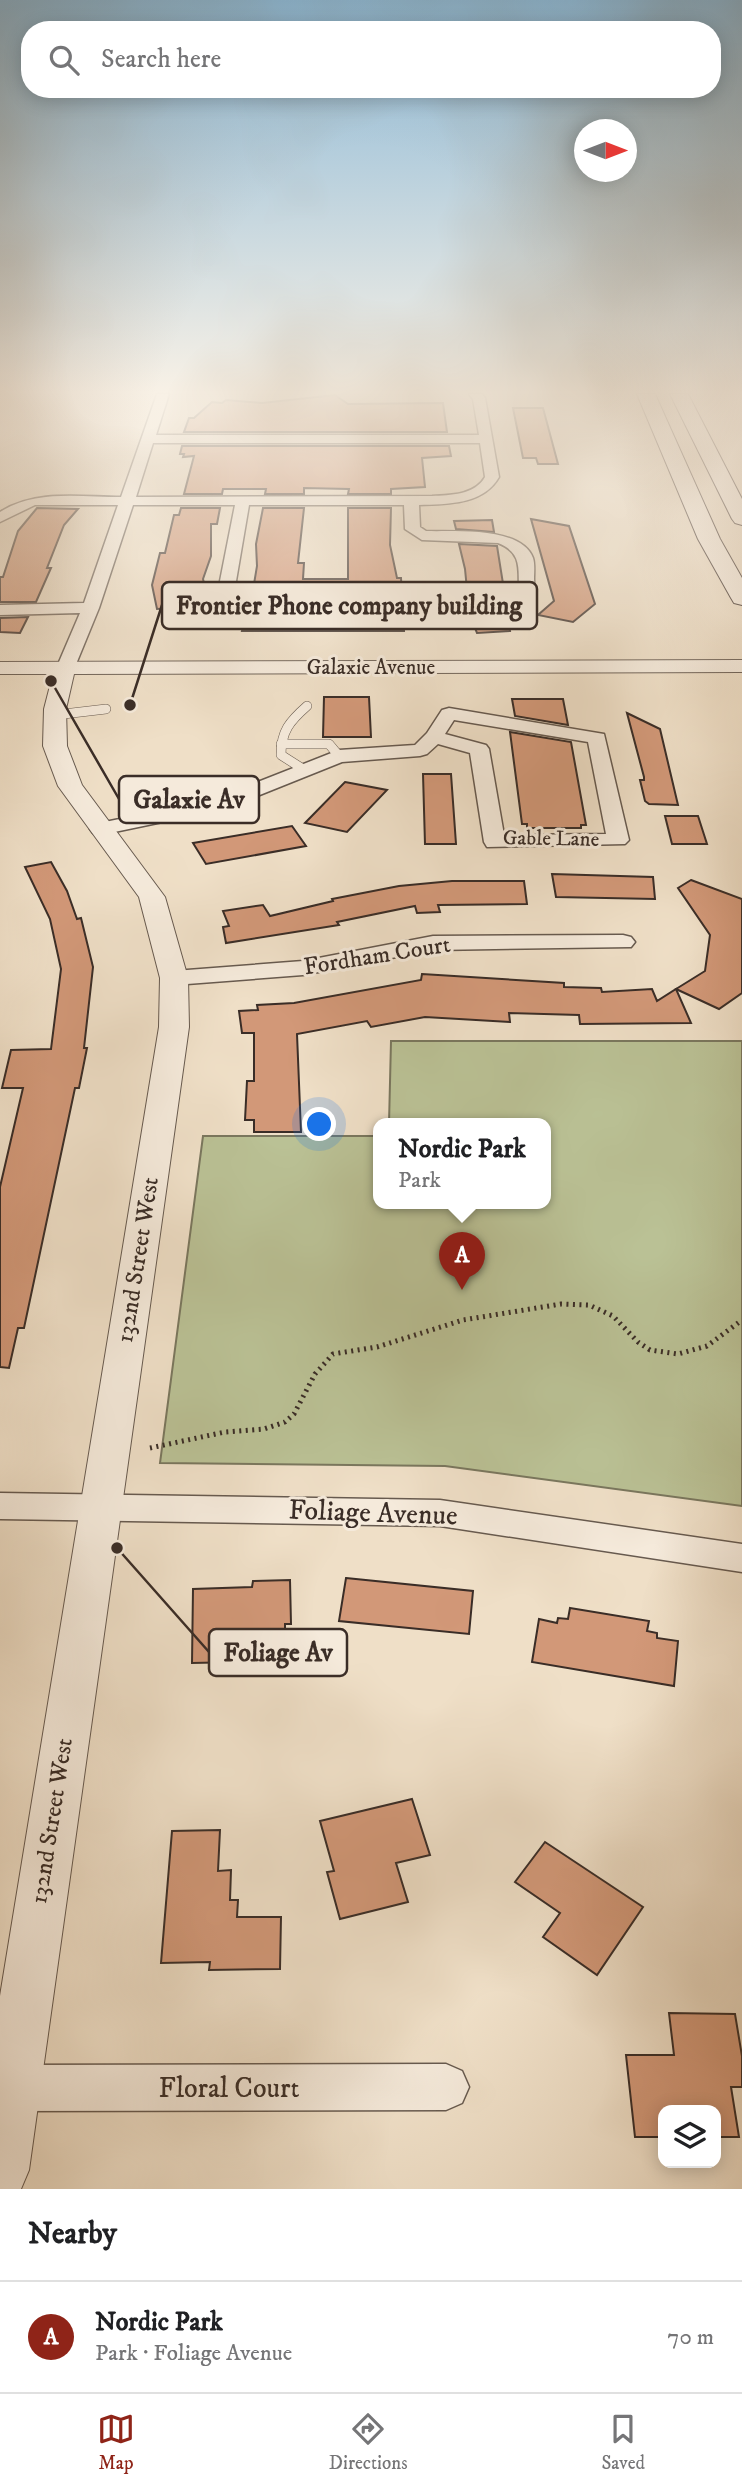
<!DOCTYPE html>
<meta charset="utf-8">
<style>
:root{--surface:#fff;--page:#f2f2f2;--text:#202124;--muted:#757577;--line:#e0e0e0;--accent:#8f2418}
body{margin:0;font-family:"IM FELL DW Pica",serif;background:var(--page);color:var(--text)}
.controls{position:absolute;right:21px;bottom:21px;display:grid;overflow:hidden;border-radius:14px;box-shadow:0 4px 18px #0003}
.controls button{width:63px;height:63px;display:grid;place-items:center;padding:0;border:0;border-bottom:2px solid var(--line);background:var(--surface);color:var(--text);font:35px sans-serif}
.compass{position:absolute;left:574px;top:119px;width:63px;height:63px;border-radius:50%;background:var(--surface);box-shadow:0 4px 18px #0003;rotate:90deg}
.you{position:absolute;left:320px;top:1125px;width:24px;height:24px;margin:-18px;border:5px solid #fff;border-radius:50%;background:#1a73e8;box-shadow:0 0 0 10px #1a73e833}
.badge{display:grid;place-items:center;width:46px;height:46px;border-radius:50%;background:var(--accent);color:#fff;font-size:23px;font-weight:700}
.pin{position:absolute;translate:-50% -58px;filter:drop-shadow(0 2px 4px #0008)}
.pin::after{content:'';position:absolute;top:37px;width:24px;height:21px;background:inherit;clip-path:polygon(0 0,100% 0,50% 100%)}
.popup{position:absolute;left:373px;top:1118px;width:178px;height:91px;box-sizing:border-box;display:grid;place-content:center;border-radius:14px;background:var(--surface);filter:drop-shadow(0 2px 5px #0005);font-size:23px;white-space:nowrap;color:var(--muted)}
.popup b{font-size:26px;color:var(--text)}
.popup::after{content:'';position:absolute;left:50%;top:100%;margin-left:-14px;border:14px solid transparent;border-top-color:var(--surface)}
.list{margin:0;padding:0;list-style:none}
h2{display:flex;justify-content:space-between;align-items:center;height:91px;margin:0;padding:0 28px;font-size:30px}
h2 small{font-size:23px;font-weight:400;color:var(--muted)}
.list li{display:grid;grid-template-columns:46px 1fr auto;gap:21px;align-items:center;box-sizing:border-box;height:112px;padding:0 28px;border-top:2px solid var(--line)}
.list b{display:block;font-size:26px;white-space:nowrap}
.list p{margin:0;font-size:23px;white-space:nowrap;color:var(--muted)}
.list em{font-size:23px;font-style:normal;color:var(--muted)}
.icon{flex:none;width:38px;height:38px;fill:none;stroke:currentColor;stroke-width:2;stroke-linecap:round;stroke-linejoin:round}
.map{position:relative;flex:none;width:742px;height:2189px;overflow:hidden}
.search{position:absolute;background:var(--surface);box-shadow:0 4px 18px #0003;left:21px;right:21px;top:21px;height:77px;display:flex;align-items:center;gap:18px;box-sizing:border-box;padding:0 24px;border-radius:28px;color:var(--muted);font-size:26px}
.sheet{height:203px;background:var(--surface)}
nav{display:flex;justify-content:space-around;align-items:center;box-sizing:border-box;height:98px;border-top:2px solid var(--line);background:var(--surface);font-size:19px;color:var(--muted)}
nav a{display:grid;justify-items:center;gap:4px}
nav .on{color:var(--accent)}
.map>svg:first-child{display:block}
</style>
<div class="map">
<svg width="742" height="2189" viewBox="0 0 742 2189">
<rect width="100%" height="100%" fill="#efdfc7"/>
<filter id="stains"><feTurbulence type="fractalNoise" baseFrequency=".00286" numOctaves="4"/><feColorMatrix values="0 0 0 0 .2 0 0 0 0 .09 0 0 0 0 .02 0 0 0 .5 -.17"/></filter>
<radialGradient id="worn" r=".72"><stop offset=".6" stop-color="#630" stop-opacity="0"/><stop offset="1" stop-color="#630" stop-opacity=".3"/></radialGradient>
<polygon fill="#bac195" stroke="#7a775e" stroke-width="2" points="391,1041 742,1041 742,1506 445,1466 160,1463 203,1136 378,1136 378,1204 546,1204 546,1124 389,1124"/>
<g fill="#d29878" stroke="#3a2d27" stroke-width="2">
<polygon points="335,395 348,404 443,403 447,432 184,432 189,418 194,418 212,402 222,403 226,400 262,403"/>
<polygon points="513,408 543,408 558,464 538,464 536,458 523,458"/>
<polygon points="182,446 449,446 451,456 422,458 425,487 391,489 391,494 348,494 349,489 304,488 304,494 265,494 266,489 223,489 222,494 184,494 194,456 183,457 184,454 180,454"/>
<polygon points="37,508 78,509 64,525 47,568 51,568 36,602 0,602 0,577 3,577 18,531"/>
<polygon points="181,508 220,508 217,524 211,524 211,556 203,579 210,606 157,609 152,585 160,553 165,553 174,515 179,515"/>
<polygon points="263,508 304,508 298,563 304,563 303,579 348,579 348,508 391,508 390,545 397,578 401,578 402,595 278,594 253,590 257,566 256,544"/>
<polygon points="531,519 569,526 595,604 573,622 538,615 554,601"/>
<polygon points="492,520 494,532 456,529 454,521"/>
<polygon points="459,544 497,546 505,596 468,600 465,569"/>
<polygon points="249,606 294,611 403,611 404,631 242,631"/>
<polygon points="507,613 510,631 477,633 470,616"/>
<polygon points="28,617 20,633 0,632 0,618"/>
<polygon points="324,697 369,697 371,737 323,737"/>
<polygon points="512,699 563,699 568,725 515,716"/>
<polygon points="627,713 660,729 678,805 649,804 645,801 640,780 644,780 644,777"/>
<polygon points="510,732 571,742 586,825 581,825 581,828 527,828 527,824 522,824"/>
<polygon points="423,774 451,774 456,844 425,844"/>
<polygon points="345,782 387,790 347,832 305,823"/>
<polygon points="665,816 698,816 707,844 672,844"/>
<polygon points="292,826 306,846 206,864 193,843"/>
<polygon points="51,862 67,891 77,919 81,918 93,967 84,1048 87,1048 79,1088 75,1088 24,1328 18,1328 9,1368 0,1367 0,1187 23,1088 2,1088 11,1050 51,1049 61,969 50,919 25,867"/>
<polygon points="552,874 653,877 655,899 556,897"/>
<polygon points="691,880 742,899 742,993 719,1009 676,989 705,971 710,935 678,888"/>
<polygon points="452,881 524,881 527,904 438,905 440,912 417,913 415,906 337,922 339,925 226,943 223,927 229,926 223,911 263,905 270,916 333,901 332,899 399,886"/>
<polygon points="422,974 564,983 564,987 601,988 602,992 652,989 657,1001 676,989 691,1023 580,1024 579,1015 509,1013 510,1022 425,1017 371,1027 367,1021 297,1034 301,1132 254,1132 254,1120 245,1120 247,1081 254,1081 254,1033 242,1033 239,1011 258,1010 257,1005 294,1003 421,980"/>
<polygon points="346,1578 473,1591 469,1634 339,1621"/>
<polygon points="290,1580 291,1624 285,1624 285,1653 241,1655 240,1662 192,1663 193,1589 252,1587 253,1581"/>
<polygon points="570,1608 649,1621 647,1631 657,1633 657,1638 678,1641 674,1686 532,1662 539,1619 557,1623 558,1618 568,1619"/>
<polygon points="412,1799 430,1855 396,1863 408,1902 340,1919 327,1872 334,1871 320,1821"/>
<polygon points="220,1830 218,1871 231,1870 230,1900 238,1900 237,1917 281,1917 280,1969 209,1970 210,1962 161,1963 172,1831"/>
<polygon points="545,1842 643,1907 597,1975 543,1937 560,1913 515,1882"/>
<polygon points="669,2013 735,2014 742,2056 742,2087 731,2087 739,2137 716,2137 716,2110 663,2110 663,2137 635,2137 626,2055 674,2055"/>
</g>
<g fill="none" stroke-linecap="round" stroke-linejoin="round">
<g stroke="#675a4f" stroke-width="10">
<g id="service">
<polyline points="55,715 106,709"/>
<polyline points="281,744 329,744 339,756"/>
<path d="M303 769 281 755C281 731 290 721 307 706"/>
</g>
</g>
<g stroke="#675a4f" stroke-width="3">
<g id="minor">
<path d="M157 394H169L156 435H479L473 399 469 394H482L485 398 499 477C483 505 447 504 419 505L420 527 426 531C454 532 521 526 533 558 535 564 534 573 534 579 535 594 532 601 517 607 486 620 435 609 401 608 361 607 272 615 237 600 229 596 223 590 220 581L235 505H133L99 608 74 669 71 673H59L56 669 80 613 0 615V605L84 603 118 505H35L0 522V512C36 489 80 497 121 497ZM153 443H480L485 477C475 495 450 495 432 496L136 497ZM249 505H404L405 529 422 540 498 543C523 553 518 569 519 593L506 599 464 603 403 598 278 597 248 592 236 581Z"/>
<path d="M449 708 604 734 629 840 625 844 487 847 484 842 470 753 438 744 427 754 420 756 342 762 225 809 100 835 93 833 90 829 93 825 100 823 212 800 339 750 415 745 427 733 442 710ZM454 720 588 742 606 834 504 835 489 749 486 745 445 734Z"/>
<polygon points="623,935 631,937 635,942 631,947 433,950 303,975 174,985 166,983 162,978 166,973 174,971 303,961 433,936"/>
<polygon points="0,1493 440,1500 742,1544 742,1572 440,1526 0,1519"/>
<polygon points="446,2064 462,2071 469,2087 462,2103 446,2110 11,2111 0,2106 0,2070 11,2065"/>
</g>
</g>
<g stroke="#675a4f" stroke-width="2">
<polygon id="tertiary" points="742,660 742,672 74,674 66,709 67,746 82,785 165,897 188,978 189,1027 29,2170 21,2189 0,2189 0,1996 159,1027 160,978 139,897 58,786 43,746 44,709 53,674 0,674 0,662"/>
</g>
<g stroke="#3a2d27" stroke-width="2">
<g id="secondary">
<polygon points="637,394 655,394 720,539 742,578 742,605 734,603 731,598 698,539"/>
<polygon points="670,394 688,394 742,499 742,525 735,523 732,519"/>
</g>
</g>
<polyline stroke="#3a2d27" stroke-width="5" stroke-dasharray="2 4.5" stroke-linecap="butt" points="150,1448 225,1432 264,1429 285,1422 294,1414 315,1374 333,1354 377,1347 463,1320 561,1304 589,1305 613,1316 638,1342 650,1350 678,1354 707,1346 742,1320"/>
<use href="#service" stroke="#f5eadb" stroke-width="9"/>
<use href="#minor" fill="#f5eadb" fill-rule="evenodd"/>
<use href="#tertiary" fill="#f5eadb" fill-rule="evenodd"/>
<use href="#secondary" fill="#f5eadb" fill-rule="evenodd"/>
</g>
<linearGradient id="sky" x2="0" y2="1"><stop stop-color="#89b7d6"/><stop offset="0.56" stop-color="#f8f1e6"/><stop offset="1" stop-color="#f8f1e6" stop-opacity="0"/></linearGradient>
<rect width="742" height="700" fill="url(#sky)"/>
<g text-anchor="middle" dominant-baseline="central" stroke-width="6" stroke-linejoin="round" paint-order="stroke">
<g font-size="21" fill="#3a2d27" stroke="#f5eadb">
<text x="371" y="668">Galaxie Avenue</text>
<text transform="translate(551 839) rotate(1)">Gable Lane</text>
</g>
<g font-size="24" fill="#3a2d27" stroke="#f5eadb">
<text transform="translate(377 956) rotate(-9)">Fordham Court</text>
<text transform="translate(138 1260) rotate(-81)">132nd Street West</text>
<text transform="translate(52 1821) rotate(-81)">132nd Street West</text>
</g>
<g font-size="28" fill="#3a2d27" stroke="#f5eadb">
<text transform="translate(373 1513) rotate(2)">Foliage Avenue</text>
<text x="229" y="2088">Floral Court</text>
</g>
</g>
<path fill="none" stroke="#3a2d27" stroke-width="2.5" d="M130 705L162 605M51 681L119 799M117 1548L209 1652"/>
<g fill="#3a2d27" stroke="#f5eadb" stroke-width="2.5">
<circle cx="130" cy="705" r="7"/>
<circle cx="51" cy="681" r="7"/>
<circle cx="117" cy="1548" r="7"/>
</g>
<g fill="#f5eadb" stroke="#3a2d27" stroke-width="2.5">
<rect x="162" y="582" width="375" height="47" rx="7"/>
<rect x="119" y="776" width="140" height="47" rx="7"/>
<rect x="209" y="1629" width="138" height="47" rx="7"/>
</g>
<g font-size="26" text-anchor="middle" font-weight="bold" fill="#3a2d27">
<text x="349" y="614">Frontier Phone company building</text>
<text x="189" y="808">Galaxie Av</text>
<text x="278" y="1661">Foliage Av</text>
</g>
<rect width="100%" height="100%" filter="url(#stains)"/>
<rect width="100%" height="100%" fill="url(#worn)"/>
</svg>
<div class="controls">
<button><svg class="icon" aria-label="layers" viewBox="0 0 24 24"><path d="M12 4l9 5-9 5-9-5zM3 14l9 5 9-5"/></svg></button>
</div>
<svg class="compass" viewBox="-18 -18 36 36"><path d="M0-13l5 13h-10z" fill="#e53935"/><path d="M0 13l5-13h-10z" fill="#757577"/></svg>
<div class="you"></div>
<div class="pin badge" style="left:462px;top:1290px">A</div>
<div class="popup"><b>Nordic Park</b>Park</div>
<div class="search"><svg class="icon" aria-label="search" viewBox="0 0 24 24"><circle cx="10" cy="10" r="6"/><path d="M15 15l6 6"/></svg>Search here</div>
</div>
<section class="sheet">
<h2>Nearby<small></small></h2>
<ul class="list">
<li><span class="badge">A</span><div><b>Nordic Park</b><p>Park · Foliage Avenue</p></div><em>70 m</em></li>
</ul>
</section>
<nav>
<a class="on"><svg class="icon" aria-label="map" viewBox="0 0 24 24"><path d="M3 6l6-2 6 2 6-2v14l-6 2-6-2-6 2zM9 4v14M15 6v14"/></svg>Map</a>
<a><svg class="icon" aria-label="directions" viewBox="0 0 24 24"><path d="M12 3l9 9-9 9-9-9zM9 14v-3h6M13 9l2 2-2 2"/></svg>Directions</a>
<a><svg class="icon" aria-label="saved" viewBox="0 0 24 24"><path d="M7 4h10v16l-5-4-5 4z"/></svg>Saved</a>
</nav>
